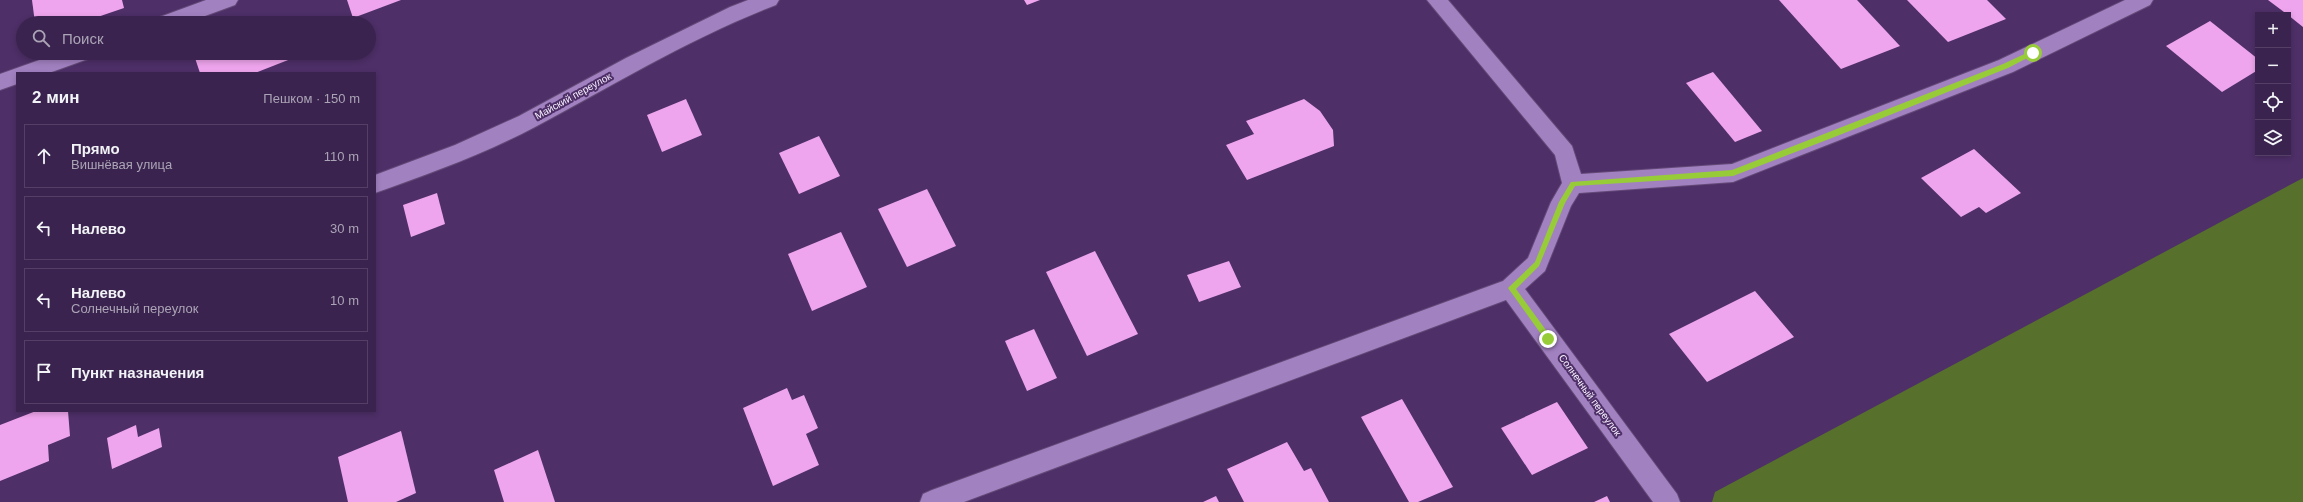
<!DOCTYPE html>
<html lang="ru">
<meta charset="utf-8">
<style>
:root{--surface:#3a234e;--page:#452f58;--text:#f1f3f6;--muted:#aba4b6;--line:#544066}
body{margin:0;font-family:Arial,sans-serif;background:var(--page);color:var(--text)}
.controls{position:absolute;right:12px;top:12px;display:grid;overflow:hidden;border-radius:0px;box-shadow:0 2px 6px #0003}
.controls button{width:36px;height:36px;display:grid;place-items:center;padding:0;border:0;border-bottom:1px solid var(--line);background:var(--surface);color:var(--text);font:20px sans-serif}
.stop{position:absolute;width:12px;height:12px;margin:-9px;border:3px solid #97cc38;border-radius:50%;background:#fff}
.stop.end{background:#97cc38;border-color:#fff;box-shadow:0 1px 4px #0008}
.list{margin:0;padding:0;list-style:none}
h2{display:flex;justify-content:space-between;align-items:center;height:52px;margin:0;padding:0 16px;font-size:17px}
h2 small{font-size:13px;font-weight:400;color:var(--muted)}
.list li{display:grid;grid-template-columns:26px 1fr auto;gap:12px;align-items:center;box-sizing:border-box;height:64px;margin:0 8px 8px;padding:0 8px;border:1px solid var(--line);border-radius:0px}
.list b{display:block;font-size:15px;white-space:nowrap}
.list p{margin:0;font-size:13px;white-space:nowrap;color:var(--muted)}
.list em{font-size:13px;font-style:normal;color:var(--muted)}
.icon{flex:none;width:22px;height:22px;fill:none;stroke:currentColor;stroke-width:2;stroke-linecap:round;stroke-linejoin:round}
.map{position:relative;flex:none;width:2303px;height:502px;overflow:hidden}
.search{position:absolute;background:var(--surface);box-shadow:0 2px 6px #0003;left:16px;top:16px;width:360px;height:44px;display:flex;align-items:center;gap:10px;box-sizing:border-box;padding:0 14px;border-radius:22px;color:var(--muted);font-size:15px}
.panel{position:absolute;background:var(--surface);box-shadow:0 2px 6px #0003;left:16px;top:72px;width:360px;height:340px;border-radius:0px}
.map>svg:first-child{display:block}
</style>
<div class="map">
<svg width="2303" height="502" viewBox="0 0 2303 502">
<rect width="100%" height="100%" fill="#4e2f68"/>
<polygon fill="#57712d" points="2303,178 2303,502 1712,502 1715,492"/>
<g fill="#efa5ed">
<polygon points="32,0 122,0 124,8 80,23 35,23"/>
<polygon points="347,0 401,0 353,18"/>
<polygon points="1024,0 1040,0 1027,5"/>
<polygon points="1779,0 1857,0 1900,46 1841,69"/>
<polygon points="1907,0 1987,0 2006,19 1948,42"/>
<polygon points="2268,0 2303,0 2303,27 2288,15"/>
<polygon points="2210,21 2258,59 2258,70 2222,92 2166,46"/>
<polygon points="210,53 306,53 255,73 200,73 195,58"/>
<polygon points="1713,72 1762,131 1735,142 1686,83"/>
<polygon points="686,99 702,135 662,152 647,115"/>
<polygon points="1304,99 1320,111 1333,130 1334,146 1247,180 1226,145 1254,134 1246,121"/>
<polygon points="819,136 840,176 799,194 779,153"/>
<polygon points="1974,149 2021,193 1986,213 1979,207 1961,217 1921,178"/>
<polygon points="927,189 956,246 907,267 878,209"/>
<polygon points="437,193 445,224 411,237 403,205"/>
<polygon points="841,232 867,287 812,311 788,254"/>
<polygon points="1095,251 1138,334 1087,356 1046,272"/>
<polygon points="1229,261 1241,287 1199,302 1187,275"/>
<polygon points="1755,291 1794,337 1707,382 1669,334"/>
<polygon points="1034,329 1057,378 1027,391 1005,341"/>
<polygon points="787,388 792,400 804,395 818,428 806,434 819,465 773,486 743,408"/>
<polygon points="1402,399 1453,487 1418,502 1409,502 1361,417"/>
<polygon points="1557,402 1588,448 1532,475 1501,428"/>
<polygon points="36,411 68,411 70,436 48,445 49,461 0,481 0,425"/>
<polygon points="136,425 138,437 159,428 162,447 112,469 107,438"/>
<polygon points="401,431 416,493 396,502 348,502 338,457"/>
<polygon points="1287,442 1304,471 1311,468 1329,502 1244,502 1227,469"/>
<polygon points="538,450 555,502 504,502 494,470"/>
<polygon points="1216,496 1219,502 1203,502"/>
<polygon points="1607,496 1610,502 1594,502"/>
</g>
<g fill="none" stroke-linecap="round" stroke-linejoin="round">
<g stroke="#634977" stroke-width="2">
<g id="street">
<polygon points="206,0 238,0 235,5 186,23 154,23 157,18"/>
<path d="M748 0H779L776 5C692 37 614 85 535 127 484 154 429 174 375 193V175L455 145 519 116 626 58 730 7Z"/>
<polygon points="1427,0 1448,0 1572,146 1581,174 1732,164 1999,60 2125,0 2153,0 2150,5 2013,72 1733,182 1579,193 1571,206 1545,271 1525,289 1677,494 1680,502 1653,502 1506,300 964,502 920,502 923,494 932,490 1503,281 1528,258 1551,202 1562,183 1555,155"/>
<polygon points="59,53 91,53 88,59 49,73 17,73 17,84 0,90 0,74"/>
</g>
</g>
<use href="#street" fill="#a281c1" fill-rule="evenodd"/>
</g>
<polygon fill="#97cc38" points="2031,51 2035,51 2035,54 2008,68 1837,136 1733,176 1575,186 1565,203 1539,266 1516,289 1551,337 1551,341 1546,341 1508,288 1535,262 1559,202 1571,182 1732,170 2003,64"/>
<g text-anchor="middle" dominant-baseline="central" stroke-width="4" stroke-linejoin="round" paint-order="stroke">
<g font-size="10" fill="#f7f1ff" stroke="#4e2f68">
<text transform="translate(573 96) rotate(-29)">Майский переулок</text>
<text transform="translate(1590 395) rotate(54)">Солнечный переулок</text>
</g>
</g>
</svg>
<div class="controls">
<button>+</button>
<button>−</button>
<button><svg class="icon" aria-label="locate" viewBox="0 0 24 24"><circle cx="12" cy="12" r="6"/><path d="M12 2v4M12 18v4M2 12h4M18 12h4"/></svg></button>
<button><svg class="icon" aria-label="layers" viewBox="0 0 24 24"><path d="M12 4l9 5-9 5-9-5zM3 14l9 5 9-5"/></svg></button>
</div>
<div class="stop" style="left:2033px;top:53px"></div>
<div class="stop end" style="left:1548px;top:339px"></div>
<div class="search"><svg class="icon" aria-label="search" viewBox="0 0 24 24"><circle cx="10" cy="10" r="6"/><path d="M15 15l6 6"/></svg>Поиск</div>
<section class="panel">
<h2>2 мин<small>Пешком · 150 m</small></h2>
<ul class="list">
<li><svg class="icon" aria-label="ahead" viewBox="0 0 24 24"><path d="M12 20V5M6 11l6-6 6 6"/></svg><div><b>Прямо</b><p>Вишнёвая улица</p></div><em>110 m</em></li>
<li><svg class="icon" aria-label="left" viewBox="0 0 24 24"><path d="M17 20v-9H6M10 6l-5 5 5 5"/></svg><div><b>Налево</b></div><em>30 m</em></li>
<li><svg class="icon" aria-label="left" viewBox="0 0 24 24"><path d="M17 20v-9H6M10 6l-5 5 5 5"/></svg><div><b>Налево</b><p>Солнечный переулок</p></div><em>10 m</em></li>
<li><svg class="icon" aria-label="arrive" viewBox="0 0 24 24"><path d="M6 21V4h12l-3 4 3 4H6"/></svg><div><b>Пункт назначения</b></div></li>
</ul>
</section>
</div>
